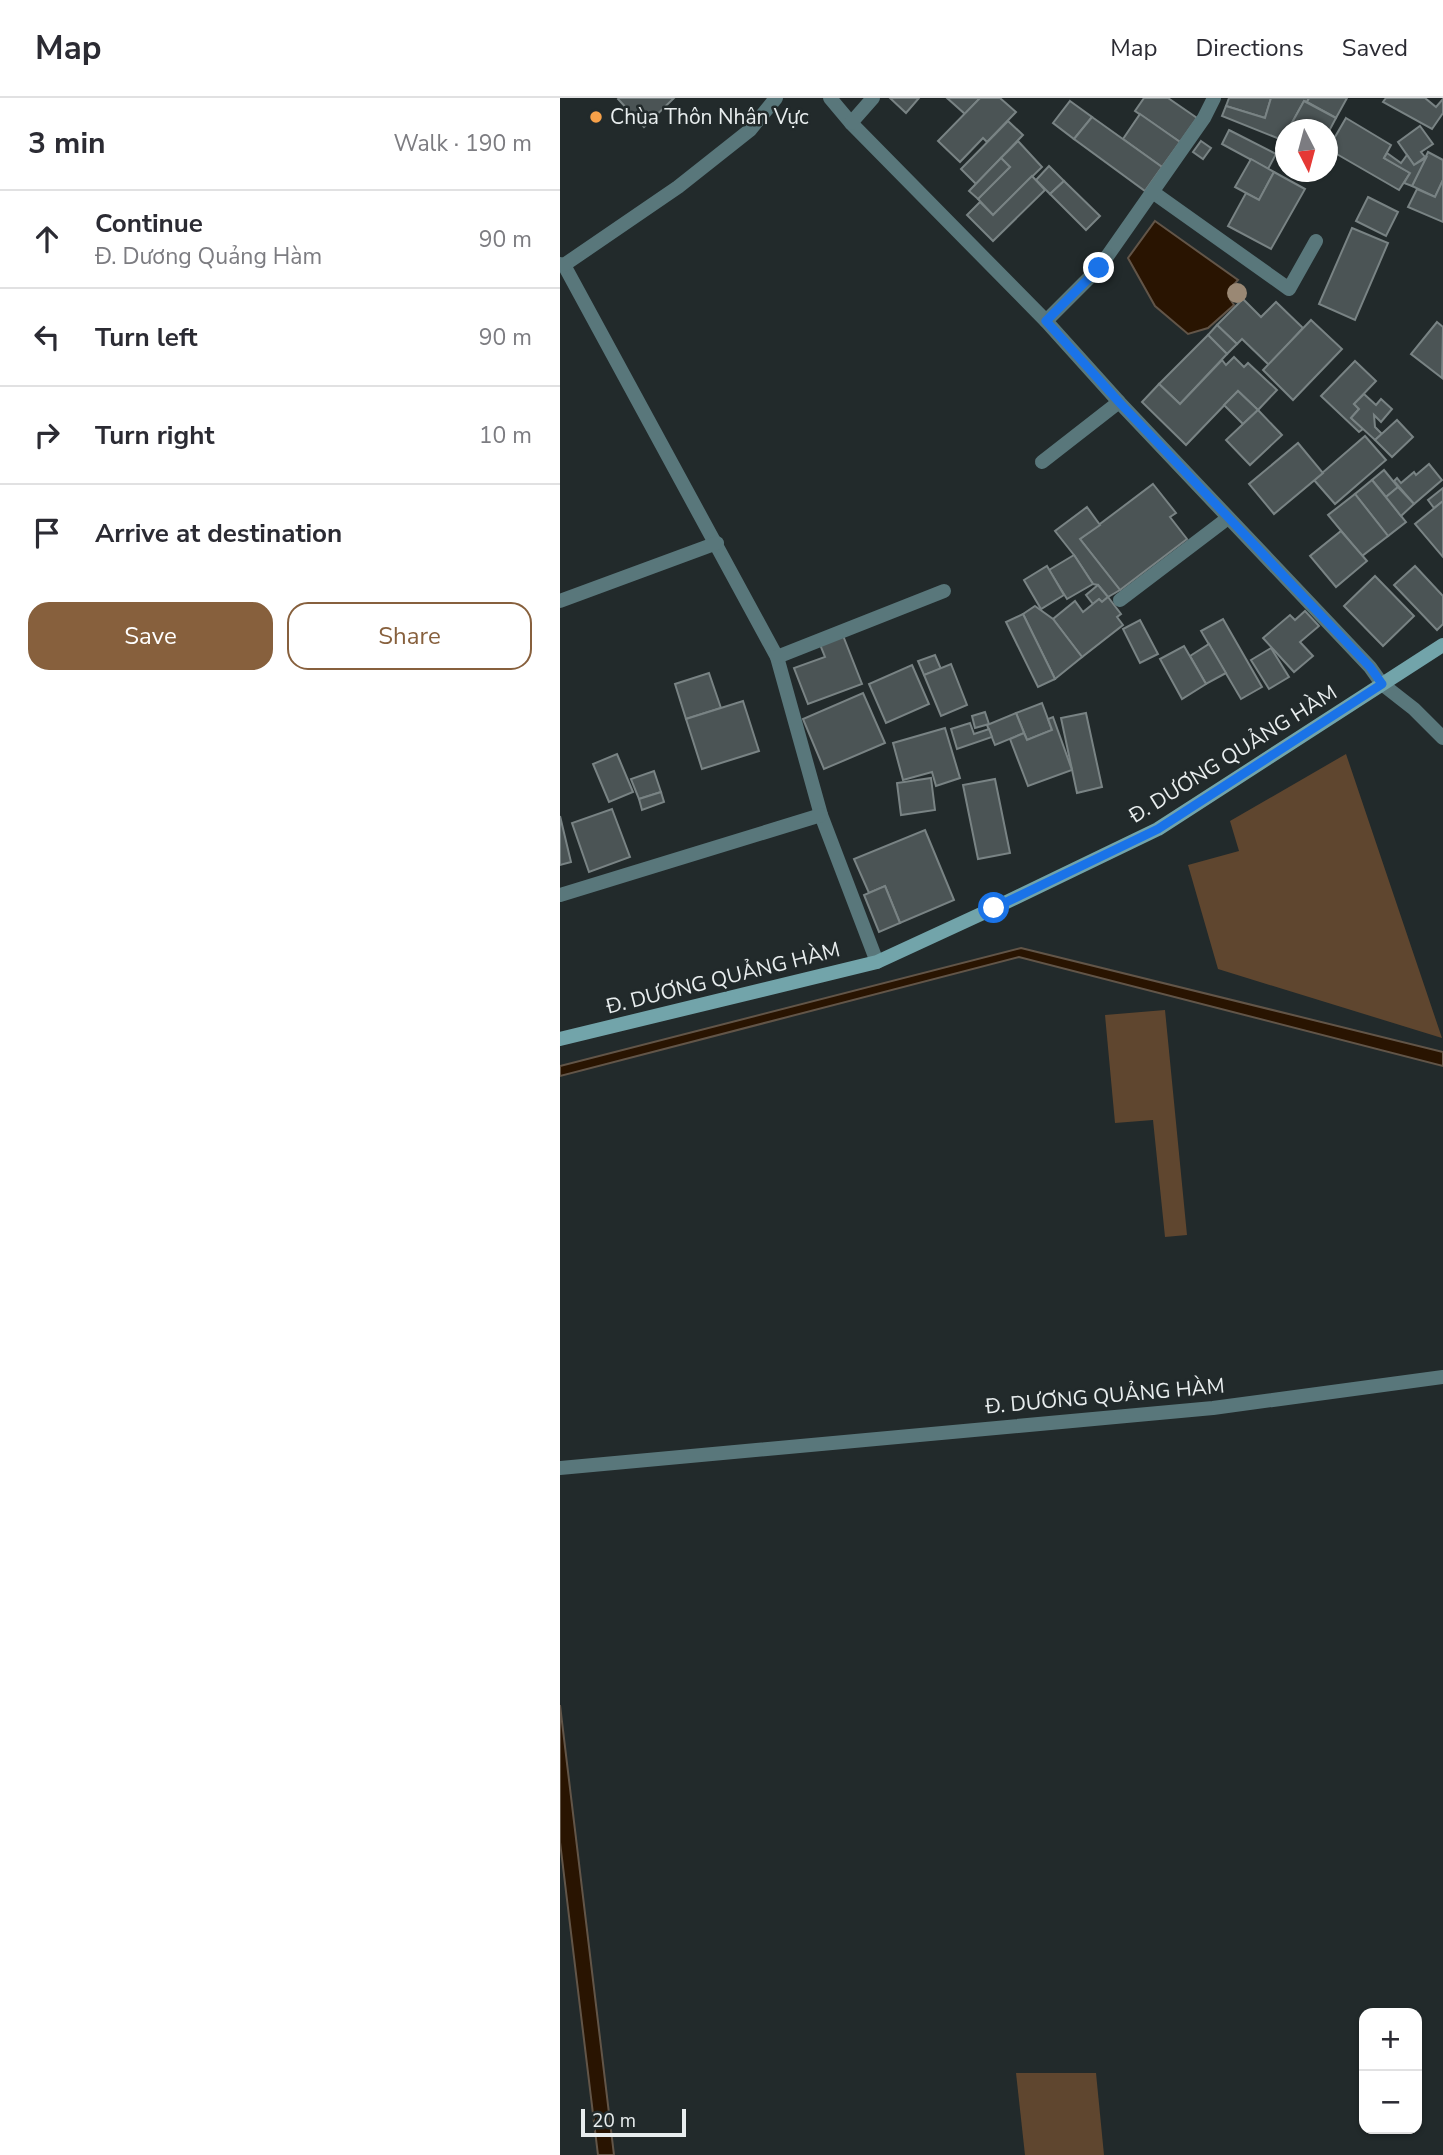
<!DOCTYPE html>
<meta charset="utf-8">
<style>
:root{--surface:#fff;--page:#f2f2f3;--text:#2b2b33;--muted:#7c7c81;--line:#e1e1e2;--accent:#87603d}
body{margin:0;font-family:"Nunito Sans",sans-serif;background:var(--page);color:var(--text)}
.controls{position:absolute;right:21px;bottom:21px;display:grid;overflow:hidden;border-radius:14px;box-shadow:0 2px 5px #0004}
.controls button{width:63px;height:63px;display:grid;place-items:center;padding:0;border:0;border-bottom:2px solid var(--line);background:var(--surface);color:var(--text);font:35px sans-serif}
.compass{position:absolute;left:715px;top:21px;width:63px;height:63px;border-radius:50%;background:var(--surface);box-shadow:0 2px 5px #0004;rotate:174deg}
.scale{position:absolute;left:21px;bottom:18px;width:105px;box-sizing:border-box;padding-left:7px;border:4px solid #e8edee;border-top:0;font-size:19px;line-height:24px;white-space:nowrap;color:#e8edee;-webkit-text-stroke:5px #222a2b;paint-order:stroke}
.stop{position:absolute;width:21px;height:21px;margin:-16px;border:5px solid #1a73e8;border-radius:50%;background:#fff}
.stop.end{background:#1a73e8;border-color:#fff;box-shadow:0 2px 7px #0008}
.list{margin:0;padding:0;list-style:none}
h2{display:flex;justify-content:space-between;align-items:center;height:91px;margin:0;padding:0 28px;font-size:30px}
h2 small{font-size:23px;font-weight:400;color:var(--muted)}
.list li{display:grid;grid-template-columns:46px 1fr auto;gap:21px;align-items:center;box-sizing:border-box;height:98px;padding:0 28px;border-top:2px solid var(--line)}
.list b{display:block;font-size:26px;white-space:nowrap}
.list p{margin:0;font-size:23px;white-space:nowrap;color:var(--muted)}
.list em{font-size:23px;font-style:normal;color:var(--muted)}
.actions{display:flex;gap:14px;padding:21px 28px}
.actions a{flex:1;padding:16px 0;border:2px solid var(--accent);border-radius:21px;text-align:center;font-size:24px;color:var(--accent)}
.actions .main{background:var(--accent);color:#fff}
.icon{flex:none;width:38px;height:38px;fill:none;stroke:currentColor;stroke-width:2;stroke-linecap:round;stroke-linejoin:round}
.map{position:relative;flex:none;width:883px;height:2057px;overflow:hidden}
header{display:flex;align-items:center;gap:42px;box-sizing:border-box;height:98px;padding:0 35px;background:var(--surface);border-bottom:2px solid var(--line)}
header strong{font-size:33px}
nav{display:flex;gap:38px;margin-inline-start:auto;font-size:24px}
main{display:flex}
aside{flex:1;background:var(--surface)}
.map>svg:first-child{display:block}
</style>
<header>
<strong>Map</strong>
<nav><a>Map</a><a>Directions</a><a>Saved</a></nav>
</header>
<main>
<aside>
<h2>3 min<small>Walk · 190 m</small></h2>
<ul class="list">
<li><svg class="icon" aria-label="ahead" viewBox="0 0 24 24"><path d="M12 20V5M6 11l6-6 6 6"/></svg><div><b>Continue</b><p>Đ. Dương Quảng Hàm</p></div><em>90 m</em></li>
<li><svg class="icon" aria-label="left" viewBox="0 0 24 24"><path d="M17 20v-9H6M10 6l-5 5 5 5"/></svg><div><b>Turn left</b></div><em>90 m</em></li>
<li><svg class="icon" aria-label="right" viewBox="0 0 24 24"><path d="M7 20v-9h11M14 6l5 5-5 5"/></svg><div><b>Turn right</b></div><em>10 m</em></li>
<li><svg class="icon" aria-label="arrive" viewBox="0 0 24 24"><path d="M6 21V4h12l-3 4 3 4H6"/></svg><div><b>Arrive at destination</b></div></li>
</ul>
<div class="actions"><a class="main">Save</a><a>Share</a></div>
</aside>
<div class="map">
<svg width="883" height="2057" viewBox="0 0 883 2057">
<rect width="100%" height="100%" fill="#222a2b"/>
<g fill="#5f462f">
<polygon points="786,656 882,940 658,871 628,767 679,753 670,723"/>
<polygon points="605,912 627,1137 605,1139 593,1022 555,1025 545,917"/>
<polygon points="456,1975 536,1975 544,2057 465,2057"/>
</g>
<g fill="#291401" stroke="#625548" stroke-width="2">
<polygon points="595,123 678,182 669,192 670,201 674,207 648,230 628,236 595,208 568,160"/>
<polygon points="461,850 883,954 883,968 459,859 0,978 0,968"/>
<polygon points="0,1607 54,2057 38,2057 0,1744"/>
</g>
<g fill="#4b5455" stroke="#798384" stroke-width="2">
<polygon points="59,0 114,0 84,29 58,1"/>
<polygon points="330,0 359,0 346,15"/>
<polygon points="387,0 420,0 405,16"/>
<polygon points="420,0 440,0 456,14 427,44 423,40 400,64 378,43"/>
<polygon points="584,0 608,0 637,20 620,44 575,13"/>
<polygon points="669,0 711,0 705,20 666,8"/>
<polygon points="711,0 749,0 747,4 744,3 728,32 726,32 722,42 662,18 666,8 705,20"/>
<polygon points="749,0 787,0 776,20 747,4"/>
<polygon points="826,0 865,0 876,9 883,1 883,15 872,31 823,4"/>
<polygon points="510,3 532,19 514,41 493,25"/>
<polygon points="744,3 776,20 768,35 768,32 728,32"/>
<polygon points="580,16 620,44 602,69 563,41"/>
<polygon points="532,19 602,69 585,93 514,41"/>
<polygon points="786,20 831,47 824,60 850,75 839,92 768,51"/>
<polygon points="448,23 463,37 416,86 401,71"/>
<polygon points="860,28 873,46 861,54 865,59 854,67 838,44"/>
<polygon points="669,32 716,56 708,71 662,46"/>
<polygon points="458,43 482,69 433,117 418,101 450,69 441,60"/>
<polygon points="641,43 651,50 643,61 633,54"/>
<polygon points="868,54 883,62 883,82 875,99 852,88"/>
<polygon points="827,55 841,65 847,57 854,67 866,60 852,88 844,85 850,75 824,60"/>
<polygon points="441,60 450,69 418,101 409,93"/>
<polygon points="691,61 714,74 699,102 675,89"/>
<polygon points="489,68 504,83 490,96 476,82"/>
<polygon points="714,74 745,91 711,151 668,128 686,95 699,102"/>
<polygon points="472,78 485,92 433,143 407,117 420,104 433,117"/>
<polygon points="883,82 883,124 848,109 857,91 875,99"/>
<polygon points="504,83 540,118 526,132 490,96"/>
<polygon points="808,99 838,114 826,138 796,123"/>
<polygon points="792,130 828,145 795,222 759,206"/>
<polygon points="683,201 701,219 716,204 743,230 709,267 682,241 677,246 657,227"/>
<polygon points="751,222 782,251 733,302 703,272"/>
<polygon points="877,224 883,229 882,280 851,256"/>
<polygon points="657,227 677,246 667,256 648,237"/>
<polygon points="648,237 667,256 620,306 599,286"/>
<polygon points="674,259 684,269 688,265 717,292 698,312 678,293 626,347 582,304 599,286 620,306 662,262 666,267"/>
<polygon points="795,263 816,283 794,306 799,311 791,320 803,331 799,334 761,298"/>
<polygon points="678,293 698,312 683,326 664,307"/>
<polygon points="804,296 816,307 821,301 832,311 821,324 814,317 815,329 822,336 815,342 791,320 799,311 794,306"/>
<polygon points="698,312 722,337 690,367 666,342"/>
<polygon points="837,322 853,339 832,359 815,342"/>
<polygon points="805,338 826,362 775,406 754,382"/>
<polygon points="738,345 763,375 714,416 689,386"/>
<polygon points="869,366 882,382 854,406 834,383 837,380 841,385 854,374 856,377"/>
<polygon points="824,372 838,389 826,399 812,382"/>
<polygon points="812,382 846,424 828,438 795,396"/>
<polygon points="593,386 616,415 610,419 627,441 560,492 520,441"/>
<polygon points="838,389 854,406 841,418 826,399"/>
<polygon points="883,390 883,403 874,410 868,402"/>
<polygon points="795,396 828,438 802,458 768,417"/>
<polygon points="883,403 883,459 855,426"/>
<polygon points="527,409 540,427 520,441 560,492 548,499 538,487 533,486 514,457 495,433"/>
<polygon points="781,433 807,463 776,489 750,458"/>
<polygon points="514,457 533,486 507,501 489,472"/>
<polygon points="487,468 504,497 481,511 464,482"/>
<polygon points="855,468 883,498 883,526 877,532 834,487"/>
<polygon points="815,478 854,518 823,548 784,508"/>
<polygon points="538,487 548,499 542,504 539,501 533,506 526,497"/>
<polygon points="548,499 561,516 557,519 563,527 522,559 493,521 515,503 523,514 539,501 542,504"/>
<polygon points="475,508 493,521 522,559 495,581 463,516"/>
<polygon points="745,513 759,528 740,544 753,558 734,574 703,540 730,517 735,522"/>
<polygon points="463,516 495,581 478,589 446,524"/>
<polygon points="663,521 702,589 681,601 641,533"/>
<polygon points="580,522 598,556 580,565 563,531"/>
<polygon points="282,535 302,586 248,606 234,570 265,559 259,544"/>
<polygon points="649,546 666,575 646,586 630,558"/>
<polygon points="624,548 646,586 622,601 600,561"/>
<polygon points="711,550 729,579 709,591 691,562"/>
<polygon points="375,557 381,571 364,577 358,563"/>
<polygon points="391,566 407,607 381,618 364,577"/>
<polygon points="352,567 369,606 326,625 309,586"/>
<polygon points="149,575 161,610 126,621 115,586"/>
<polygon points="303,595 325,645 264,671 243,621"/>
<polygon points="183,603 199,653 142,671 126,621"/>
<polygon points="482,605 492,632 467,642 456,615"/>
<polygon points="425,614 429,626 415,630 412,618"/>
<polygon points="456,615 464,635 435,647 427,627"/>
<polygon points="526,615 542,689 517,695 501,620"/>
<polygon points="493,619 512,672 468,688 450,641 464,635 467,642 492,632 488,621"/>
<polygon points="410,625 414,636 429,631 432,639 397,651 391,631"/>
<polygon points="385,630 400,680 376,688 372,674 343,682 333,645"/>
<polygon points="57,656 73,694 49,704 33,666"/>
<polygon points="94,673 101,694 79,701 71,681"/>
<polygon points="371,680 375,712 341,717 337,685"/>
<polygon points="435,681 450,755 418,761 403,687"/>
<polygon points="101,694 104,704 82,712 79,701"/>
<polygon points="52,711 70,759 29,774 12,725"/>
<polygon points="0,718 11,764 0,767"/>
<polygon points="365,732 394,802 340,825 325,788 309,795 294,761"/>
<polygon points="325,788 340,825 319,834 304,797"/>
</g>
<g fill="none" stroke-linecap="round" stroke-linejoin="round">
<g stroke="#59777b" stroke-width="14">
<polyline points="270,0 291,25 486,223 559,304 810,569 822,586 854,611 883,640"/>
<polyline points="291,25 313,0"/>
<polyline points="594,95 729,191 756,143"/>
<polyline points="0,166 4,167 217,559 261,717 317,864"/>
<polyline points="4,167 118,89 190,32 216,0"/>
<polyline points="486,223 539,170 644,20 654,0"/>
<polyline points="482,364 559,304"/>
<polyline points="560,502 668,420"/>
<polyline points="0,503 157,445"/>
<polyline points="217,559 384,493"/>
<polyline points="0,797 261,717"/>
</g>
<polyline stroke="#59777b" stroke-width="14" points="0,1370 653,1310 883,1279"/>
<polyline stroke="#72a4aa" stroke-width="14" points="0,941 317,864 434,810 598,731 883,547"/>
</g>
<circle fill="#9a8874" cx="677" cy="195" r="10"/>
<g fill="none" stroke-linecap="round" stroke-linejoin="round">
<polyline stroke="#1a73e8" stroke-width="9" points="434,810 598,731 822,586 810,569 559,304 486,223 539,170"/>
</g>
<circle fill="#f7a149" stroke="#222a2b" stroke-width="2.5" cx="36" cy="19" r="7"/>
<g text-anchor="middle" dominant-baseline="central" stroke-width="5" stroke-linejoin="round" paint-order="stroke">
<g font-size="21" fill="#e8edee" stroke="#222a2b" text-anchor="start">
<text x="50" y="19">Chùa Thôn Nhân Vực</text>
</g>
<g font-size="21" fill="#e8edee" stroke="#222a2b">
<text transform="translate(673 656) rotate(-32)">Đ. DƯƠNG QUẢNG HÀM</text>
<text transform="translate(163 880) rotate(-14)">Đ. DƯƠNG QUẢNG HÀM</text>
<text transform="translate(545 1298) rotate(-5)">Đ. DƯƠNG QUẢNG HÀM</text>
</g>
</g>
</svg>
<div class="controls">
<button>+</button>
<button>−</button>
</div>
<svg class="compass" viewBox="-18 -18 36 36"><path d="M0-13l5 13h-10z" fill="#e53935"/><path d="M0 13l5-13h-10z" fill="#7c7c81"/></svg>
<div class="scale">20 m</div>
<div class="stop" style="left:434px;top:810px"></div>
<div class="stop end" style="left:539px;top:170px"></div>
</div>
</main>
